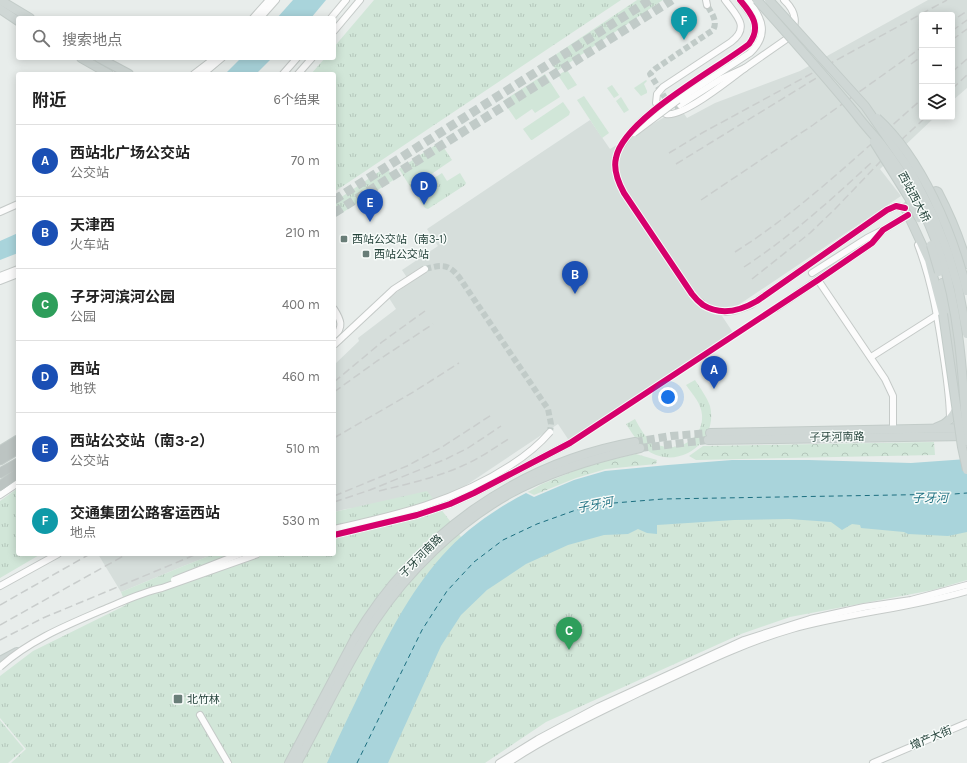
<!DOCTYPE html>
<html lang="zh">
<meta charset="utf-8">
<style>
:root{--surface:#fff;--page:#f2f2f2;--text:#222;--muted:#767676;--line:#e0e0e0;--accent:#697e78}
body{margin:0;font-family:Karla,"Noto Sans SC",sans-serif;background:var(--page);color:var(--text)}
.controls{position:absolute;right:12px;top:12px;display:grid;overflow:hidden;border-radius:4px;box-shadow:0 2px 10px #0003}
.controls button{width:36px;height:36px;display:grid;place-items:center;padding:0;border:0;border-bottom:1px solid var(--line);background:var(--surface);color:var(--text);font:20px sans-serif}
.you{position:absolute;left:668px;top:397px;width:14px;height:14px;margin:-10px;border:3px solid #fff;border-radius:50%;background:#1a73e8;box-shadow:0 0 0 6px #1a73e833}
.badge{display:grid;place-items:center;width:26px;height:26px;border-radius:50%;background:var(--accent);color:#fff;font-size:13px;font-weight:700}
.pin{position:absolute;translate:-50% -33px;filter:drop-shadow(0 1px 2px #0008)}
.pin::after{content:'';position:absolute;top:21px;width:14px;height:12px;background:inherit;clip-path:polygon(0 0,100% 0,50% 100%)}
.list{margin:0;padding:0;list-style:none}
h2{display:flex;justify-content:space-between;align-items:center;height:52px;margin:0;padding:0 16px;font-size:17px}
h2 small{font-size:13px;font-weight:400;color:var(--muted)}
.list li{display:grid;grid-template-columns:26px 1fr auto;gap:12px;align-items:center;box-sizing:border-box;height:72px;padding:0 16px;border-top:1px solid var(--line)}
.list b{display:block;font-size:15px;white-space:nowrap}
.list p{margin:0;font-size:13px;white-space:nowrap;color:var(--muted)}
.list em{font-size:13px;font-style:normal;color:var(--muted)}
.icon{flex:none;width:22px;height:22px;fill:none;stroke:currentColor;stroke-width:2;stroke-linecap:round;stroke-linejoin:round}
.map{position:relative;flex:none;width:967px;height:763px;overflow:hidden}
.search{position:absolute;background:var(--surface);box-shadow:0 2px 10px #0003;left:16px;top:16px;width:320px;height:44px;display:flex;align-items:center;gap:10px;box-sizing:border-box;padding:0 14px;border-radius:4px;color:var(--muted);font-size:15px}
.panel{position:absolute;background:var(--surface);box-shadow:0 2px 10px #0003;left:16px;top:72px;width:320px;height:484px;border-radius:4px}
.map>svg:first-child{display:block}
</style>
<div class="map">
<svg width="967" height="763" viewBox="0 0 967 763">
<defs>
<pattern id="forest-crowns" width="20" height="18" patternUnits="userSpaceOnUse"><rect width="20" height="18" fill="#d1e6d8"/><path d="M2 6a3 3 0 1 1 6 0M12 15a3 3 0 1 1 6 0" fill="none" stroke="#b3c6ba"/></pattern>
<pattern id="park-tufts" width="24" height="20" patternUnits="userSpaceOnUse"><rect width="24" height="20" fill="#d1e6d8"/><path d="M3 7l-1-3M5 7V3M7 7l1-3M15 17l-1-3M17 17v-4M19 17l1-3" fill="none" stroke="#b3c6ba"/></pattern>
</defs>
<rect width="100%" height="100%" fill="#e8edeb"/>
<g fill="#d6dedb">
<polygon points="928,0 967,0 967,88 952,101 952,15 922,15 922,117 935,117 880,169 901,196 722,316 736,337 572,445 558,424 459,490 433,500 346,509 334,512 334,365 359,341 358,338 396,309 389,298 410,282 402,270 438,246 427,229 590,120 610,149 680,108 687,118 715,103 800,71"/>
<polygon points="98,554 214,554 181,567 121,592"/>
</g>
<g fill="#d1e6d8">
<polygon points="567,70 577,85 568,90 558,75"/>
<polygon points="545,74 560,97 535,113 532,109 516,120 503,101"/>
<polygon points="646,80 647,81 644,84 647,91 647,93 641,96 634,88"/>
<polygon points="612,85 619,95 614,98 607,88"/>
<polygon points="584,96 609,133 602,138 577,100"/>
<polygon points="621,97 629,110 624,113 616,101"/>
<polygon points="563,102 570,112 569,115 532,140 531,140 523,129"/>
</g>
<g fill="url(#forest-crowns)">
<polygon points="934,442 935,455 696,460 689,456 703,446"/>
<polygon points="636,454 657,460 656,464 606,469 576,478 534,495 528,492 542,484 591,464"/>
</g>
<g fill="url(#park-tufts)">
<polygon points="374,0 621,0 334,192 334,74 311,74 325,58 334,58 334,47"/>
<polygon points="637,0 663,0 557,71 549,59"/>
<polygon points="440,142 452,160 411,188 399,169"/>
<polygon points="386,167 395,179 334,218 334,202"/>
<polygon points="442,173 447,181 460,173 466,183 465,185 428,209 425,208 415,194 415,190"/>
<path d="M695 380C700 388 707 397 710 406 718 438 686 466 656 455 642 450 634 436 626 424L635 419C640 428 646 440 656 444 677 454 704 439 702 415 701 403 693 395 686 385Z"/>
<polygon points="18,488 18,554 41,554 0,578 0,501"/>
<polygon points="427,491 450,521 465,543 333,763 11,763 26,749 0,718 0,676 33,651 126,605 121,592 181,567 214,554 334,554 334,512"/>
<polygon points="699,509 967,523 967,580 933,590 790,617 741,634 546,722 485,763 379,763 444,626 533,551"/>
<polygon points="0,720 24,749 8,763 0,763"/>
</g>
<g fill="#a9d4db">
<polygon points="293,0 326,0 311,18 277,18"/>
<polygon points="241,58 272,58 256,74 225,74"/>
<polygon points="18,233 18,253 0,260 0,241"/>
<path d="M967 459V532L948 536 908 534 904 532 861 528 860 525 852 524 842 530 831 522 789 519 734 520 657 525V534L647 533 638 529 628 534 604 535 568 545 526 564 487 590 461 615 441 646 388 763H327C339 735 353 708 366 680 387 637 409 593 442 556 465 530 495 509 526 493L534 497 574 480 605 471 668 465 732 460H809L911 463Z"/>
</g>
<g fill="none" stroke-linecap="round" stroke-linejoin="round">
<polyline stroke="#1c6f80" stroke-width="1" stroke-dasharray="5 4" stroke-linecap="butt" points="357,763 422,630 447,591 474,562 503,540 537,524 576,510 614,503 663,499 954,494 967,493"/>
<g stroke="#c1cbc8" stroke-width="6" stroke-dasharray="6 3" stroke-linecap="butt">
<path d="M680 105 674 107 669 104 650 74 655 69 713 30C718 21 712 14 707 5"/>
<path d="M621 146C611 162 616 177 624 193L692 294C702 303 712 311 726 312"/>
<path d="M425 269C441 265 448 263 459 277L548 409 551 424 550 432"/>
<polyline points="570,443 776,308"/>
</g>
<g stroke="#c1cbc8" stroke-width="8" stroke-dasharray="8 4" stroke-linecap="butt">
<polyline points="635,442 671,436 710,433"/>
<polyline points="640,448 708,440"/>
</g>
<g stroke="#c1cbc8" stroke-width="9" stroke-dasharray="9 4.5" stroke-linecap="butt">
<polyline points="334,200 650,0"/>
<polyline points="334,213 672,0"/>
</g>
<g stroke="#c5cac8" stroke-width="8">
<g id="minor">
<polyline points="706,0 707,5"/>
<path d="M725 0C736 15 751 27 731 42L663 87 657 94 656 103C659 107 661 113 666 114 682 118 732 78 745 68"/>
<polyline points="253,18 269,0"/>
<polyline points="260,18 276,0"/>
<polyline points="331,18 346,0"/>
<polyline points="334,31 360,0"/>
<polyline points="194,74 215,58"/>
<polyline points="203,74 222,58"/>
<polyline points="283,74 297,58"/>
<polyline points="298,74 312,58"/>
<polyline points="674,96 738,53 749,44 753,39 755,29 754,19 740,0"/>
<path d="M678 100 750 53C769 35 763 19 748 0"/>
<path d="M680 105 721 79 745 68 788 38C799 25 796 11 784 0"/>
<polyline points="0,212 18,204"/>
<path d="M918 245C932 282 938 319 944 359 947 379 950 399 950 420"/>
<polyline points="812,273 867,238 881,231"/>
<polyline points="0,276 18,269"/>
<polyline points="818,280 885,379 893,396 893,429"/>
<polyline points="0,281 18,274"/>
<polyline points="776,308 872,243 883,230 908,215"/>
<path d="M334 309C341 320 344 327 334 337"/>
<polyline points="726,312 737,310 751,305 887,210 896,206 905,208"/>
<polyline points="871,357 937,315"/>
<polyline points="0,495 18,483"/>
<polyline points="334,535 417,515 450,504 474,493 570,443"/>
<polyline points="0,586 58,554"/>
<polyline points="200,715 228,763"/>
<polyline points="499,763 538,739 598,707 744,640 810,619 864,607 911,600 967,585"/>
<path d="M508 763C550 735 596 714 641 692 691 669 740 644 792 629 850 613 910 608 967 591"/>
<polyline points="873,763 967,723"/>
</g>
</g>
<g stroke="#c3ccc9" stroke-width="10">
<g id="major">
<polyline points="0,0 30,18"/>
<polyline points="0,9 18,21"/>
<polyline points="81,58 109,74"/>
<polyline points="99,58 129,74"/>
<polyline points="942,283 951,322 962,420"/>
<path d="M943 314 929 260 905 208 936 191 938 192C950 215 960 239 967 264"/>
<path d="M937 427C948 424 953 416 958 406"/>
<polyline points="710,433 966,428"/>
<polyline points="708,440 967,436"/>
<polyline points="0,661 17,652"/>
<path d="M289 763 355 638C416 536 517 463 635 442"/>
<path d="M297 763C323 716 345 666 374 622 408 571 456 524 509 494 550 471 595 458 640 448"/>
</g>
</g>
<g stroke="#c3ccc9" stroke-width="11">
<g id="highway">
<polyline points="0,451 18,440"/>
<polyline points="0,460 18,449"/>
<polyline points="0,473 18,463"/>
<polyline points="0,486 18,473"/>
</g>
</g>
<use href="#minor" stroke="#fcfcfc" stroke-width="6"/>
<use href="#major" stroke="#cfd7d5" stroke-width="8"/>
<use href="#highway" stroke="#bcc4c2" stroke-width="9"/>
<g stroke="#c9cdcc" stroke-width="1.5" stroke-dasharray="8 4" stroke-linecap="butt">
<polyline points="958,17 967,11"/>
<polyline points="952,31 967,20"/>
<polyline points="952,40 967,29"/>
<polyline points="911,64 922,56"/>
<polyline points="952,72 967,59"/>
<polyline points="952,89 967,75"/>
<polyline points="669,153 702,133 947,0"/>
<polyline points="676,164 818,77"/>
<polyline points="701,200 813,125 922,47"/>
<path d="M735 252C803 209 861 152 922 99"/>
<path d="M744 267C791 236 831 200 872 162"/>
<polyline points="752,279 810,233 835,209 900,141 926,117"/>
<polyline points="334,382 382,342 425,311"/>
<polyline points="334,392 377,361 433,324"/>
<polyline points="334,438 415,391 459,363"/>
<path d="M379 491C407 484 435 478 462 466 479 459 494 448 510 438"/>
<polyline points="334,496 407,466 442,447 493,414"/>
<polyline points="334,502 370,490 446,459 468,448 501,426"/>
<polyline points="0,605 90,554"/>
<polyline points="0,625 127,554"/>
<polyline points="0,640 43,618 197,554"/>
</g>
<g stroke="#c5cac8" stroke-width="8" stroke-linecap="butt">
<g id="minor-bridge">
<polyline points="634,133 678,100"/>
<path d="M621 146C634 124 654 110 674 96"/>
<polyline points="334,345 394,289 425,269"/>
<path d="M334 529C397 515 456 501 511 465 525 456 538 446 550 432"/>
<polyline points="174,580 240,554"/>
<path d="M0 667C31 639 70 624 107 608 126 600 143 592 162 588L258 554"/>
</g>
</g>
<g stroke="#c3ccc9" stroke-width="10" stroke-linecap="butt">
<g id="major-bridge">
<path d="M757 0C791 38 824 75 856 114 864 125 873 134 881 144 906 176 927 214 940 253 960 313 963 379 967 441"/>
<polyline points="769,0 865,106 911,172 933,215 948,253 958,287 967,334"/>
<path d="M877 118C922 159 953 233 967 291"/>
<polyline points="874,142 909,198 919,218"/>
<polyline points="931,245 939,272"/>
<polyline points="943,314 962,447 967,470"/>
</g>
</g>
<use href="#minor-bridge" stroke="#fcfcfc" stroke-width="6"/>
<use href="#major-bridge" stroke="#cfd7d5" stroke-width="8"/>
<g stroke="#f7fbf9" stroke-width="8">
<g id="cycleway">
<path d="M740 0C752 14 762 27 749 44 717 69 623 119 616 158 613 170 618 182 624 193L692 294C695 298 699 302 703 305 721 316 740 311 757 301L887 210 896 206 905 208"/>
<polyline points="334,535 417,515 450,504 474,493 570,443 818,280 872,243 883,230 908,215"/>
</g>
</g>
<use href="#cycleway" stroke="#d6006c" stroke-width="6"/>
</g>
<g fill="#697e78" stroke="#f7fbf9" stroke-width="1.5">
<rect x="340" y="235" width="8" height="8" rx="2"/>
<rect x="362" y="250" width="8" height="8" rx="2"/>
<rect x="173" y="694" width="10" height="10" rx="2"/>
</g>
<g text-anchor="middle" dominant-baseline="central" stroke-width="3" stroke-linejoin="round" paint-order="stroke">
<g font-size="11" fill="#24423a" stroke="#f7fbf9">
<text transform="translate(914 197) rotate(62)">西站西大桥</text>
<text transform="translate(837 437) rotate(-1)">子牙河南路</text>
<text transform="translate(421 556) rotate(-45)">子牙河南路</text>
<text transform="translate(931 738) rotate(-23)">增产大街</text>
</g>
<g font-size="11" fill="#24423a" stroke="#f7fbf9" text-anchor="start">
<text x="352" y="239">西站公交站（南3-1）</text>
<text x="374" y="254">西站公交站</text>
<text x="187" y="699">北竹林</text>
</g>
<g font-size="12" font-style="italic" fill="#1c6f80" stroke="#f7fbf9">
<text x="930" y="498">子牙河</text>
<text transform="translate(595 505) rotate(-11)">子牙河</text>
</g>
</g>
</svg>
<div class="controls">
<button>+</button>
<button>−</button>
<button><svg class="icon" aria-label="layers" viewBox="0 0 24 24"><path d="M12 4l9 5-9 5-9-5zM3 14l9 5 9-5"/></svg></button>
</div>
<div class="you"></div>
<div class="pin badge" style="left:714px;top:389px;background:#1a4fb4">A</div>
<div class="pin badge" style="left:575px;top:294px;background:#1a4fb4">B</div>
<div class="pin badge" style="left:569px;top:650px;background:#2e9e5b">C</div>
<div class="pin badge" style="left:424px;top:205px;background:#1a4fb4">D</div>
<div class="pin badge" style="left:370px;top:222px;background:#1a4fb4">E</div>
<div class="pin badge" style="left:684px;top:40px;background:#0f9aa8">F</div>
<div class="search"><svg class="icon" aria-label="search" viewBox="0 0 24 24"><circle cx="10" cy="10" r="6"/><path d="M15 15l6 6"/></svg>搜索地点</div>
<section class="panel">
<h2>附近<small>6个结果</small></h2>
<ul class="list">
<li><span class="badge" style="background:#1a4fb4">A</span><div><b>西站北广场公交站</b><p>公交站</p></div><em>70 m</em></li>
<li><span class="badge" style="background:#1a4fb4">B</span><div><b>天津西</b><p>火车站</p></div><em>210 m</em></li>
<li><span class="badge" style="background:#2e9e5b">C</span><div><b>子牙河滨河公园</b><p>公园</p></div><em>400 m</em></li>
<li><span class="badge" style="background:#1a4fb4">D</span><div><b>西站</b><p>地铁</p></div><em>460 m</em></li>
<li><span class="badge" style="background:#1a4fb4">E</span><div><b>西站公交站（南3-2）</b><p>公交站</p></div><em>510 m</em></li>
<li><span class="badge" style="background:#0f9aa8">F</span><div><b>交通集团公路客运西站</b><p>地点</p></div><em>530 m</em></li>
</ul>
</section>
</div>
